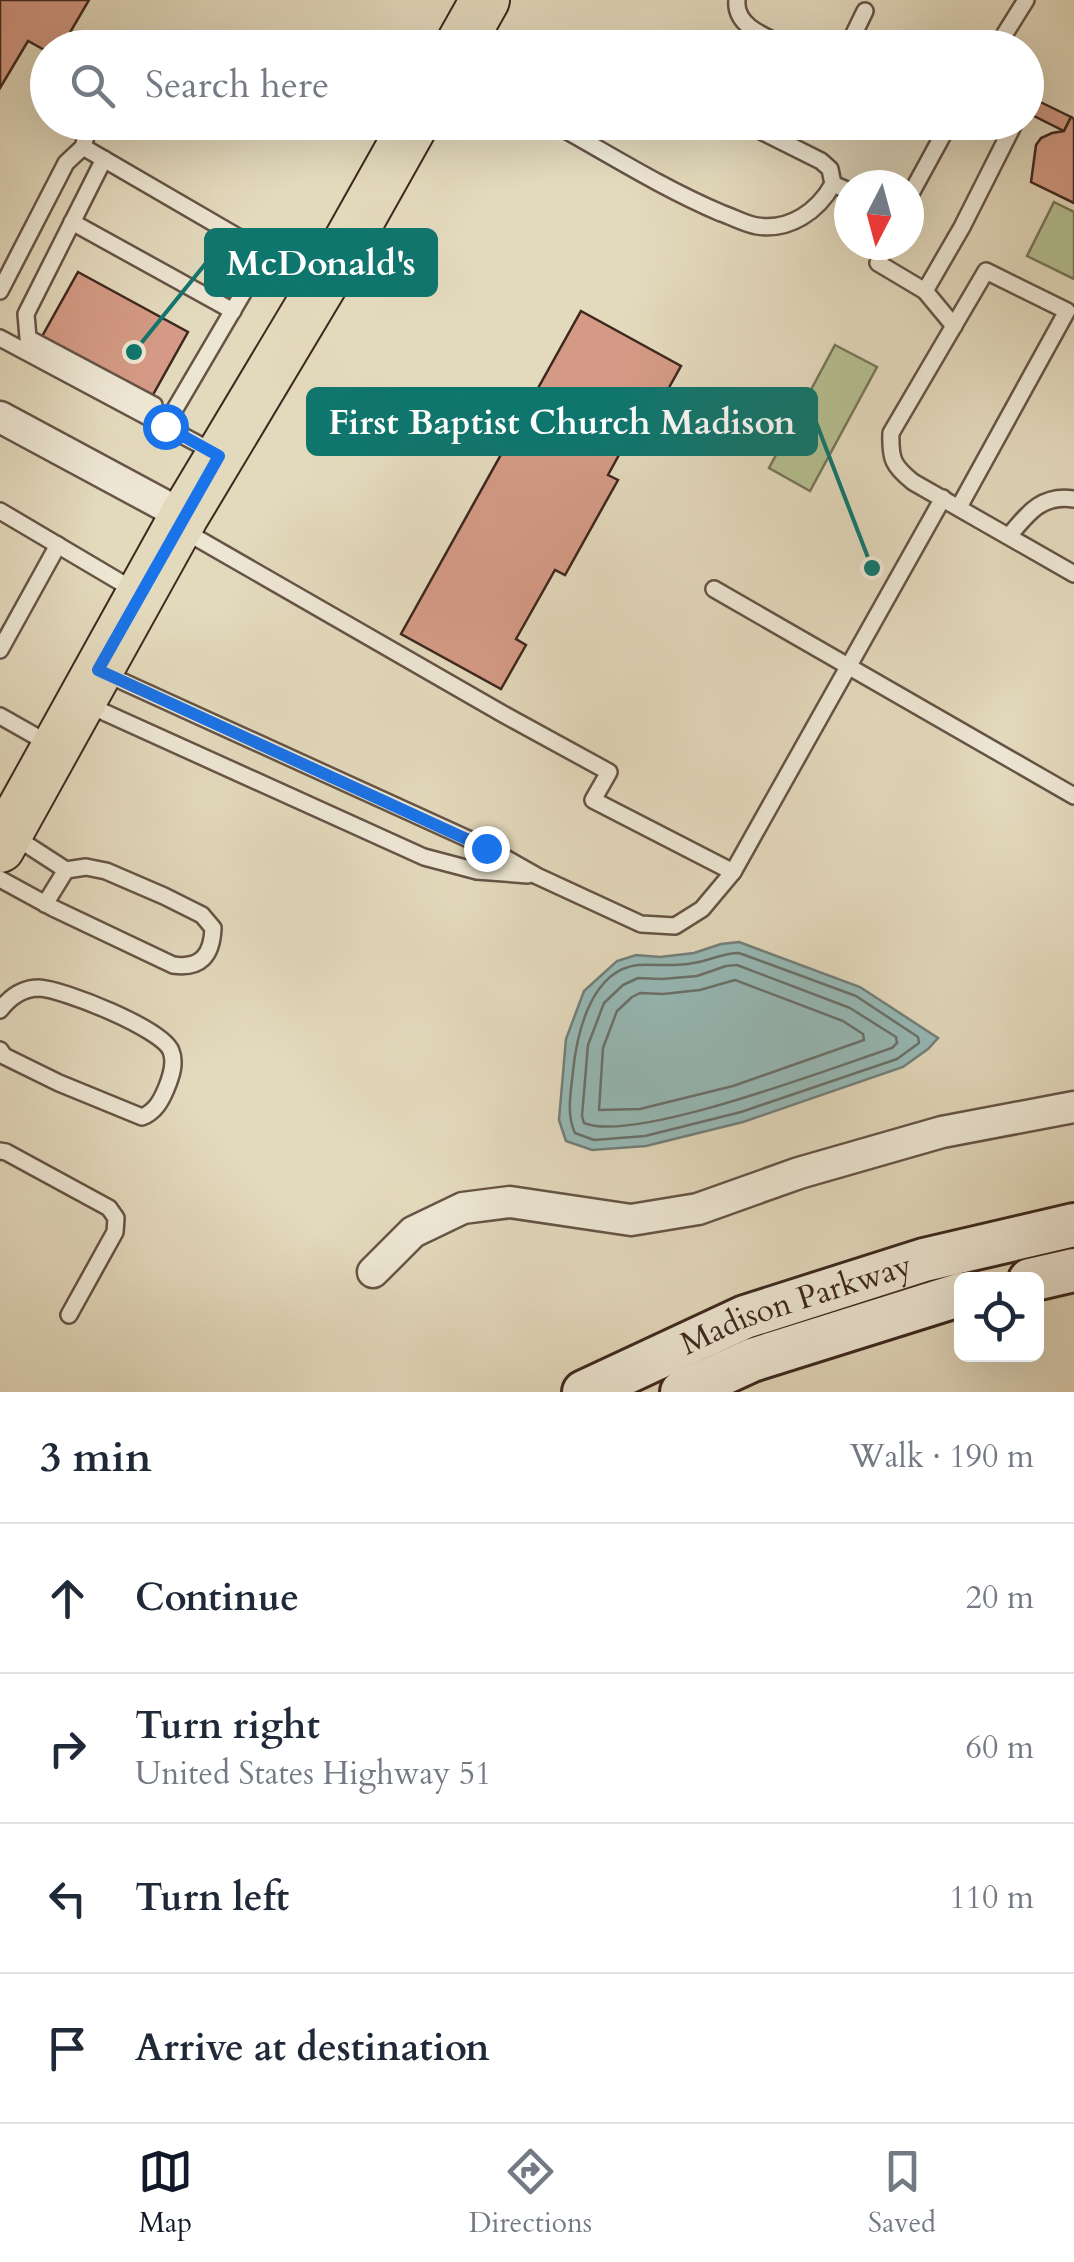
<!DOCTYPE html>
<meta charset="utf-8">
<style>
:root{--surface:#fff;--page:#f2f2f3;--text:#1f2937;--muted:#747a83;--line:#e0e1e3;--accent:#111827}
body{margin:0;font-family:Cardo,serif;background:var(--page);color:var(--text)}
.controls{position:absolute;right:30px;bottom:30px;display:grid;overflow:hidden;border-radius:15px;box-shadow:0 10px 40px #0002}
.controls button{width:90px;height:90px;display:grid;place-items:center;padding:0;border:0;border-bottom:2px solid var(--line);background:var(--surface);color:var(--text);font:50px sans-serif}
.compass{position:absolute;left:834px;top:170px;width:90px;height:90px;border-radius:50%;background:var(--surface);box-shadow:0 10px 40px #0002;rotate:186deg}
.stop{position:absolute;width:30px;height:30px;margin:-22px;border:8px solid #1a73e8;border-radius:50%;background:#fff}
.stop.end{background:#1a73e8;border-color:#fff;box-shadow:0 2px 10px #0008}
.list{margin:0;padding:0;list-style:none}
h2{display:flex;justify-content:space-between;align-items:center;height:130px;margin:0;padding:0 40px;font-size:42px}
h2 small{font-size:32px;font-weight:400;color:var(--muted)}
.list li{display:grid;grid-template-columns:65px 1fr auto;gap:30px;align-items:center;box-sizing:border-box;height:150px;padding:0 40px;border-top:2px solid var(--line)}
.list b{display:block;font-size:38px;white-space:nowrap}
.list p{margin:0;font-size:32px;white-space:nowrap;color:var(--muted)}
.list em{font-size:32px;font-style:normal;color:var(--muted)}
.icon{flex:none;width:55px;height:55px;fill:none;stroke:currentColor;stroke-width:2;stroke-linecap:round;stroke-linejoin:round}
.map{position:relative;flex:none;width:1074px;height:1392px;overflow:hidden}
.search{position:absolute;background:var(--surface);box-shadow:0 10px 40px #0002;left:30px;right:30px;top:30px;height:110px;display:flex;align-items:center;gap:25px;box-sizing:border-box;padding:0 35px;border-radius:55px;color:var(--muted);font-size:38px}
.sheet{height:730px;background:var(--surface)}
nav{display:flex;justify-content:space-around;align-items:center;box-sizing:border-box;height:140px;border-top:2px solid var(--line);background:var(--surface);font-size:28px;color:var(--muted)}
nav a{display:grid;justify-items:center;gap:5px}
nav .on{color:var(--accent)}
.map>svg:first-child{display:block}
</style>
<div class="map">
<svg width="1074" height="1392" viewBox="0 0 1074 1392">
<rect width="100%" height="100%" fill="#e3d9bc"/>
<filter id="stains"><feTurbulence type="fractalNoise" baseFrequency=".002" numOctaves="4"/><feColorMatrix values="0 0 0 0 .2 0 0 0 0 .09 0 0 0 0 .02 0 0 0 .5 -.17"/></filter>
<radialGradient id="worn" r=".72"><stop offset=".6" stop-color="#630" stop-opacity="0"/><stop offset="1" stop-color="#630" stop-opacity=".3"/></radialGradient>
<g fill="#b4bf91" stroke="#787458" stroke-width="2.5">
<polygon points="1054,202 1074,212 1074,279 1027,256"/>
<polygon points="835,345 877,367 810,491 769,468"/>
</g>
<polygon fill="#96b9b6" stroke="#727f7a" stroke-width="2.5" points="739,942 860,987 938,1038 928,1049 903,1067 743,1122 646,1146 592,1150 566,1141 559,1120 566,1039 584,991 617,961 636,955 660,957 694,953 721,944"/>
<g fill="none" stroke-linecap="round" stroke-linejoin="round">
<g stroke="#6a706a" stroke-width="2.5">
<path d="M739 953 856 996 918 1037 919 1043 897 1059 741 1112 645 1136 594 1140 575 1133C566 1114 571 1092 573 1071 577 1033 591 970 638 965 657 964 675 967 693 963 709 961 722 953 739 953Z"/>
<path d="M737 965 850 1008 896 1037 897 1043 892 1048C834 1067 634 1144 584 1123L582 1116 588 1045 604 1003 623 985 638 978 662 979 697 976 726 966Z"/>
<polygon points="735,980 843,1021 863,1034 864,1040 733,1086 640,1109 599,1110 603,1048 617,1011 632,997 640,993 663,994 700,990"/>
</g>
</g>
<g fill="#d49a85" stroke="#3d281f" stroke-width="2.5">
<polygon points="0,0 89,0 61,48 48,48 48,52 28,41 0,88"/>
<polygon points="1026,95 1071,117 1064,131 1026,112"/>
<polygon points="1071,117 1074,119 1074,203 1031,182 1036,145 1041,138 1052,133 1064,131"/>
<polygon points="78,272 188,332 150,400 40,340"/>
<polygon points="581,311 681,366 652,418 642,413 608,475 618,480 565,575 555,570 516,639 526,645 501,689 401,634"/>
</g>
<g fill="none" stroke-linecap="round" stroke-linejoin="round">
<g stroke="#665446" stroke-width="20">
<g id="lane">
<path d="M737 0C734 28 770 38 790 48"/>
<polyline points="847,48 865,11"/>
<polyline points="996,48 1026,0"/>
<polyline points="1026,67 1031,84 1028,96"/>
<path d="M551 122C607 153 662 188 721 213 733 217 745 224 757 226 790 231 818 211 833 184L849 191"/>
<polyline points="743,122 821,161 830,169 833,184"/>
<polyline points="83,147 317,283"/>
<polyline points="104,159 26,314 28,338 154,405 155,421"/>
<polyline points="909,197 950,122"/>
<polyline points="72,222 233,311"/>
<polyline points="886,245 878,263 925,291 954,326"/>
<polyline points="0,291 66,163 83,147 90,122"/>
<polyline points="925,291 962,227 1015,122"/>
<polyline points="0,338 217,454"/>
<polyline points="165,426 266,254"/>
<path d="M959 507 1067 311 986 271 891 433C890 459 893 466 913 482L1074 574"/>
<polyline points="0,511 137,592"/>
<polyline points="181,529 503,714 609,772 593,800 733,872"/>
<path d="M1009 536C1028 513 1042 494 1074 499"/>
<polyline points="714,589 1074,796"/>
<polyline points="0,650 58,545"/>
<polyline points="104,673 486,847 537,876 641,924 675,926 702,909 733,872 943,498"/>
<polyline points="86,704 424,857 477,871 528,875"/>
<polyline points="0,716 53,746"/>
<path d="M0 879 53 908 173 965C201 969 212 955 213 928L202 915 164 896 106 871 86 867 66 870 12 835"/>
<polyline points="45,904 66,870"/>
<path d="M0 1010C10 997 22 988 39 988 63 989 163 1029 171 1051 176 1063 171 1077 166 1089 161 1101 155 1112 142 1117L59 1083 4 1056 0 1050"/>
<polyline points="0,1151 6,1152 109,1208 116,1218 115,1232 69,1315"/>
</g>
</g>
<g stroke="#665446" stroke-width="35">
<g id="street">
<polyline points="0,417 184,516"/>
<polyline points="373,1272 413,1232 463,1208 510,1202 631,1220 698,1209 799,1173 942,1132 1074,1107"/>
</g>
</g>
<g stroke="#3d281f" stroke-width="48">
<g id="secondary">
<polyline points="1030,1280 1074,1270"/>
<path id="s1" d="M584 1392 745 1317 924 1260 1074 1225"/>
<polyline points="682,1392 752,1360 962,1294"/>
</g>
</g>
<g stroke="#3d281f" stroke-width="52">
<g id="primary">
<polyline points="458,48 485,0"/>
<polyline points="0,848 184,516 342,252 415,122"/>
</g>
</g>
<use href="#lane" stroke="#ede6d3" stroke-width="15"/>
<use href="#street" stroke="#ede6d3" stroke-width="30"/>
<use href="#secondary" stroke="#ede6d3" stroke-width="42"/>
<use href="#primary" stroke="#e3d9bc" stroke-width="48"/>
</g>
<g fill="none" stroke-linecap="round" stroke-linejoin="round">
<polyline stroke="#1a73e8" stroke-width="12" points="165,426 219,456 98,670 486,848"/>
</g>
<g text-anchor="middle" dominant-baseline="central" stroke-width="8" stroke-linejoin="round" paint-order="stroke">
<g font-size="32" fill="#3d281f" stroke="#ede6d3">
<text stroke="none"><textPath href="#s1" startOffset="230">Madison Parkway</textPath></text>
</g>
</g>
<path fill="none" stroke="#0f766e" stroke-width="4" d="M134 352L206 263M872 568L816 422"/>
<g fill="#0f766e" stroke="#ede6d3" stroke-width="4">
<circle cx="134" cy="352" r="10"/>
<circle cx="872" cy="568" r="10"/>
</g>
<g fill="#0f766e" stroke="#0f766e" stroke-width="4">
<rect x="206" y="230" width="230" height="65" rx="10"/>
<rect x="308" y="389" width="508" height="65" rx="10"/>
</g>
<g font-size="35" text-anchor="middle" font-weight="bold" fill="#fff">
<text x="321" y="275">McDonald's</text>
<text x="562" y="434">First Baptist Church Madison</text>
</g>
<rect width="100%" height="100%" filter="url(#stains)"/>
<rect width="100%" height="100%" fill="url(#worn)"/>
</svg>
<div class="controls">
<button><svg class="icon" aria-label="locate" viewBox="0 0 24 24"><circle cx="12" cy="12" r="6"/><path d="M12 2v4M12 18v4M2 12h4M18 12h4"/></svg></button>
</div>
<svg class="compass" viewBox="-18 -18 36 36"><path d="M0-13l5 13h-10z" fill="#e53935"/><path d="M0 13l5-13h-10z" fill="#747a83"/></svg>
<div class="stop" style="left:165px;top:426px"></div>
<div class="stop end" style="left:486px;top:848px"></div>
<div class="search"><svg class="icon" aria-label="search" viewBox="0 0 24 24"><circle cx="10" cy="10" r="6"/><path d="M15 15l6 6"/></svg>Search here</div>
</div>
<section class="sheet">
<h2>3 min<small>Walk · 190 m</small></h2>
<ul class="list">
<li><svg class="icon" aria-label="ahead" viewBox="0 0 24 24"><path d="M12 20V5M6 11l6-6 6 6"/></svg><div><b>Continue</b></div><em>20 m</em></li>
<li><svg class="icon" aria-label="right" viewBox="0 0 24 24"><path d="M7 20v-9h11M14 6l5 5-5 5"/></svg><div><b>Turn right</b><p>United States Highway 51</p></div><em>60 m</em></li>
<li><svg class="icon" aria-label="left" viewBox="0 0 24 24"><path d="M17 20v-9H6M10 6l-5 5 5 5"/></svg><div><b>Turn left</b></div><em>110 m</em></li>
<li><svg class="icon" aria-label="arrive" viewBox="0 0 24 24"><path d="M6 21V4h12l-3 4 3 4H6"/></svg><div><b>Arrive at destination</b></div></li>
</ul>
</section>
<nav>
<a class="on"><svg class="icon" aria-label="map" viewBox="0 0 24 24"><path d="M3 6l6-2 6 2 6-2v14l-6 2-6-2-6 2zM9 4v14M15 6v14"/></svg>Map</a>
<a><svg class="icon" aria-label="directions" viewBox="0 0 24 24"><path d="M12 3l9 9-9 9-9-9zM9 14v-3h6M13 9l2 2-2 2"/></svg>Directions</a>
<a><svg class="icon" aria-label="saved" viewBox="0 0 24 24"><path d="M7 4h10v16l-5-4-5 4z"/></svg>Saved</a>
</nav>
